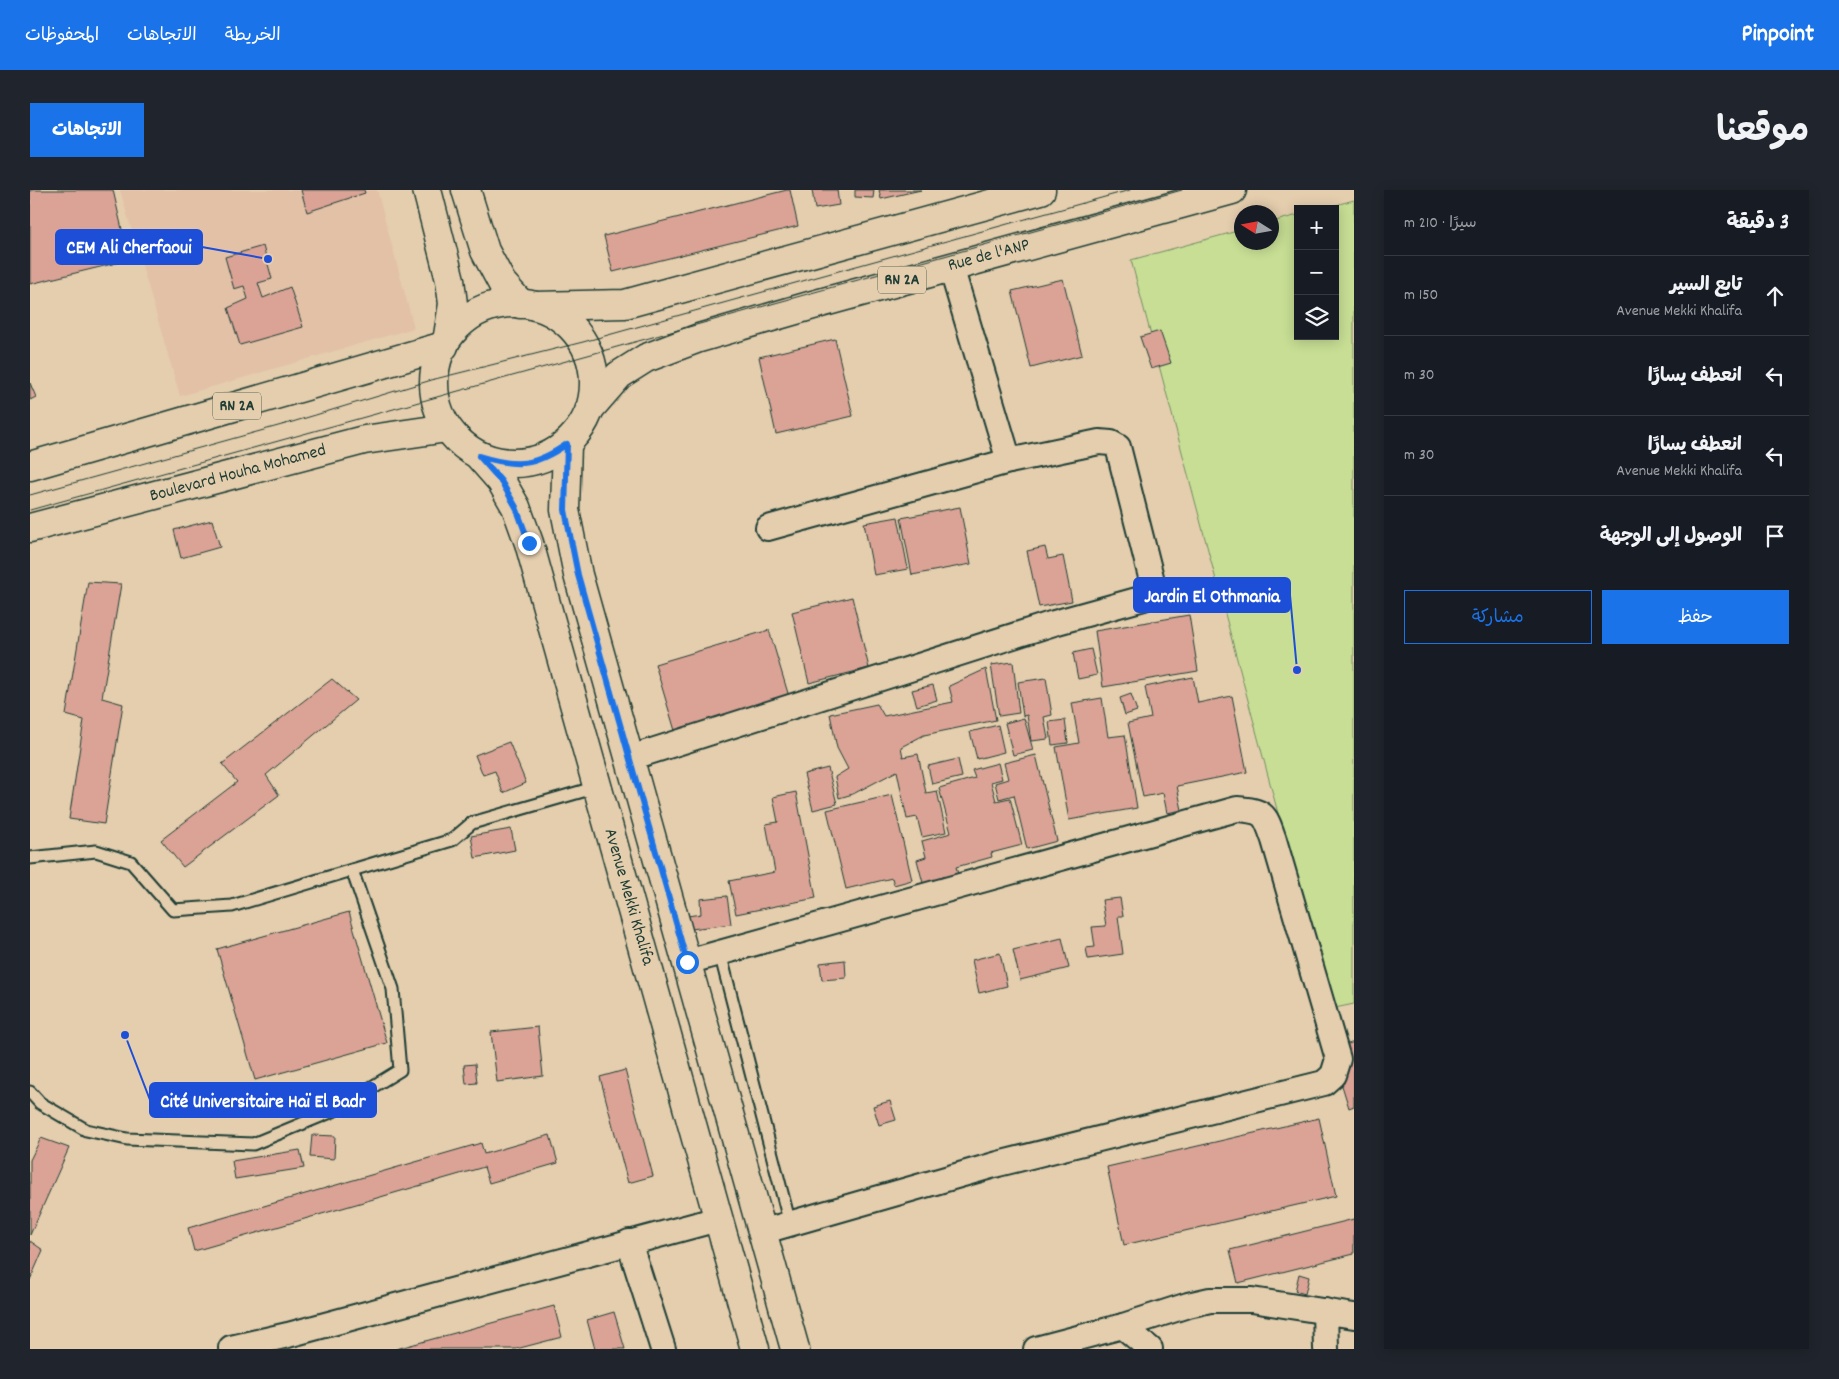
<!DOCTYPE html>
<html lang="ar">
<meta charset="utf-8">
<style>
:root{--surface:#171b24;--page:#20242c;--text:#f1f3f6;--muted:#9ea1a6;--line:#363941;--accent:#1a73e8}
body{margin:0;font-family:Dekko,"Playpen Sans Arabic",sans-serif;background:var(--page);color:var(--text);direction:rtl}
.controls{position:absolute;right:15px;top:15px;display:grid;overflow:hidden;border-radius:0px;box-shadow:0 2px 12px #0003}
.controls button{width:45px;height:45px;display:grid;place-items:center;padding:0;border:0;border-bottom:1px solid var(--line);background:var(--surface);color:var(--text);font:25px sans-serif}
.compass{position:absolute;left:1204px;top:15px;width:45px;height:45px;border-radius:50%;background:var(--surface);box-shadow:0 2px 12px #0003;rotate:281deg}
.stop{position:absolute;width:15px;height:15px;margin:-11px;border:4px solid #1a73e8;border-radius:50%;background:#fff}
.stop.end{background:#1a73e8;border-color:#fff;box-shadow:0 1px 5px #0008}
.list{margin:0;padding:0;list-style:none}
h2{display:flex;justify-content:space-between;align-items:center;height:65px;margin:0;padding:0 20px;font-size:21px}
h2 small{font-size:16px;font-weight:400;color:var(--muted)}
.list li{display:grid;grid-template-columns:32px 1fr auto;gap:15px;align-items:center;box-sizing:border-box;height:80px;padding:0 20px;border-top:1px solid var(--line)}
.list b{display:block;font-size:19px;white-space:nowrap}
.list p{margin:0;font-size:16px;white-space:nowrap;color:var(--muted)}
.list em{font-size:16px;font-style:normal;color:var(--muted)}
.actions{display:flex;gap:10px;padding:15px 20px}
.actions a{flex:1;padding:11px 0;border:1px solid var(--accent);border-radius:0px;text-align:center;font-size:18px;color:var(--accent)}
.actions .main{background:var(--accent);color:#fff}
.icon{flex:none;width:28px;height:28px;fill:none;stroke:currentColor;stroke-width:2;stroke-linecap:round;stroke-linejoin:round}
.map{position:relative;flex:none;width:1324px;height:1159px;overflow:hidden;direction:ltr;border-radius:0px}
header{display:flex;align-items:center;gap:30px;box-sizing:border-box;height:70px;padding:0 25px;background:var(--accent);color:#fff}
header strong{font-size:24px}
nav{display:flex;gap:28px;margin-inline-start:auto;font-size:18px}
.intro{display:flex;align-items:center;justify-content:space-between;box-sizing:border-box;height:120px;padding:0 30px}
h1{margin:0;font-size:35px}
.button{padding:12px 22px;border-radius:0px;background:var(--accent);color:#fff;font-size:18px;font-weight:700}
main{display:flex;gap:30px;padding:0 30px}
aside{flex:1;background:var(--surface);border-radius:0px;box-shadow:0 2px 12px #0003}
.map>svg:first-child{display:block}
</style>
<header>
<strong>Pinpoint</strong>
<nav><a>الخريطة</a><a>الاتجاهات</a><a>المحفوظات</a></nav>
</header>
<div class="intro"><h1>موقعنا</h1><a class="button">الاتجاهات</a></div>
<main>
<aside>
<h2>3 دقيقة<small>سيرًا · 210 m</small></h2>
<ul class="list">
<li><svg class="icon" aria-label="ahead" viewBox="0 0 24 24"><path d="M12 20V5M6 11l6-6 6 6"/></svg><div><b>تابع السير</b><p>Avenue Mekki Khalifa</p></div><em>150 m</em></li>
<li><svg class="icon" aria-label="left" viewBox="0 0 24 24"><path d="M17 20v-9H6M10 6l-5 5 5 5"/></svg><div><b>انعطف يسارًا</b></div><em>30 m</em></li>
<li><svg class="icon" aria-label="left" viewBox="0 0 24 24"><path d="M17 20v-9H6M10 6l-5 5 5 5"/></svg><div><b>انعطف يسارًا</b><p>Avenue Mekki Khalifa</p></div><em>30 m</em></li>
<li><svg class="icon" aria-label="arrive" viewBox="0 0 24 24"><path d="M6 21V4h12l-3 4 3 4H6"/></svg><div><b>الوصول إلى الوجهة</b></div></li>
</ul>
<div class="actions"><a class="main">حفظ</a><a>مشاركة</a></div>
</aside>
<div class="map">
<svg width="1324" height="1159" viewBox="0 0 1324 1159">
<rect width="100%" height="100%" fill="#e5ceae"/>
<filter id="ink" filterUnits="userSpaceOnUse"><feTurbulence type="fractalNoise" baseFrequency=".02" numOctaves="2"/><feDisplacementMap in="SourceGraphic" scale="10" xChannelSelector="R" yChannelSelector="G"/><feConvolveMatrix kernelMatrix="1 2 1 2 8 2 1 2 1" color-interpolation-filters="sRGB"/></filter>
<g filter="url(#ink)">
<polygon fill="#e2c1a7" points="90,0 347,0 384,138 150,206"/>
<polygon fill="#c7de94" stroke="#738e64" points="1324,10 1324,814 1300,819 1101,70 1211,40 1212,52 1242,52 1242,32 1268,25 1268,146 1305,146 1305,19 1291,19"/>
<g fill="#dba396" stroke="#1f3d34">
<polygon points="0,0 83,0 99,70 0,94"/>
<polygon points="271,0 334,0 335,3 277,22"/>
<polygon points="757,0 760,0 768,36 583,82 574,46"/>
<polygon points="782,0 807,0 809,15 785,19"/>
<polygon points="825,0 844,0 843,8 825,7"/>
<polygon points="849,0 891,0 851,9"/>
<polygon points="233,56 242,89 228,93 233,108 260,97 273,137 210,155 198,118 218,109 214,96 204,99 195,67"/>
<polygon points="1033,89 1052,165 1001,178 982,101"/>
<polygon points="1130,141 1141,173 1121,179 1110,147"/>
<polygon points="805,149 823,226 746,244 729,167"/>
<polygon points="0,193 6,207 0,210"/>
<polygon points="930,317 941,374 882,385 871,328"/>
<polygon points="868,327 878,379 844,385 834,333"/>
<polygon points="182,330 190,357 151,368 144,340"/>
<polygon points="1015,357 1018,369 1033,366 1042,411 1009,417 997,361"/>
<polygon points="58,392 91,394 72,508 93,514 74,634 39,629 54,530 36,525"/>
<polygon points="822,407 839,478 779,493 762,422"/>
<polygon points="1159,425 1168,481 1073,497 1065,441"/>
<polygon points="739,440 760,510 646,544 625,474"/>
<polygon points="1061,459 1067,485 1048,489 1043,463"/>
<polygon points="983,472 989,523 969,526 961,475"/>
<polygon points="956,479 966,530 894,545 871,557 873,567 888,564 896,603 907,601 916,642 892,647 887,627 877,629 867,581 823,604 809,608 805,587 818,579 807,558 800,524 847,514 854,526 923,512 919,496"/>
<polygon points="1163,487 1168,513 1202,506 1217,582 1147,596 1152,620 1137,623 1133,603 1113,607 1098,533 1121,528 1115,497"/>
<polygon points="1016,488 1022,525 1014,527 1018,549 1001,551 997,525 993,526 988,492"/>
<polygon points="302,489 326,510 236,585 249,605 153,677 131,650 207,592 192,574"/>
<polygon points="903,495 907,510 887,516 882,500"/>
<polygon points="1101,504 1107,521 1095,525 1090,508"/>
<polygon points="1072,508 1078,547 1095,545 1107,618 1039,630 1026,557 1049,553 1042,513"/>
<polygon points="994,528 1003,560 983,565 975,533"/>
<polygon points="1035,530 1038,553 1022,555 1019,532"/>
<polygon points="968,535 974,562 947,569 940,542"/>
<polygon points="479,552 496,593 473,603 465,581 453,585 445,565"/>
<polygon points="1006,565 1027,651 997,659 984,605 969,609 965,593 978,589 974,573"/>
<polygon points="928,569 932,587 902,594 898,576"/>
<polygon points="968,573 972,589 961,592 966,611 980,608 992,655 961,663 962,667 926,677 928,684 893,693 887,670 896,667 892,651 921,643 909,598 945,588 942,580"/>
<polygon points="798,578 807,614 783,620 774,584"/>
<polygon points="766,602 786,708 706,724 699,691 745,682 736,634 748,632 743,607"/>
<polygon points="862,605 882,690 864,695 862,688 816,699 797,620"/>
<polygon points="481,639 485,660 445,668 441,646"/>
<polygon points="697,706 701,734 653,740 651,727 671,724 670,709"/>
<polygon points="1090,708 1093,726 1088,726 1093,764 1058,769 1056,758 1065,757 1062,737 1076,736 1072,710"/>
<polygon points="319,722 357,853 225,890 187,759"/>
<polygon points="1032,748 1039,778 990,790 983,760"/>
<polygon points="970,763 977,796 949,803 942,770"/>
<polygon points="815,770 816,788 792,790 790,773"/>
<polygon points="508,837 513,886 467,892 461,842"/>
<polygon points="1324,852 1324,916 1319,918 1301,860"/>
<polygon points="445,874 447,893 436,894 434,875"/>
<polygon points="595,880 623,986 598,993 570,887"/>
<polygon points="860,911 866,930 849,935 843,916"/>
<polygon points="1289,928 1306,1006 1094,1055 1077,977"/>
<polygon points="282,945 305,946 304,969 280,967"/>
<polygon points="520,945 528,973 459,993 454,977 164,1061 158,1038 451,953 454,964"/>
<polygon points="11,948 39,958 0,1045 0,970"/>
<polygon points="270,960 274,978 205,989 202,971"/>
<polygon points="1324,1029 1324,1064 1208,1093 1200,1060"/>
<polygon points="0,1051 13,1060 0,1090"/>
<polygon points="1269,1084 1279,1087 1275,1104 1265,1101"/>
<polygon points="524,1116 532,1147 486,1159 366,1159"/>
<polygon points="584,1122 595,1159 565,1159 557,1130"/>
</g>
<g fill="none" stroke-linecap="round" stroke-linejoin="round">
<g stroke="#1f3d34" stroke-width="15">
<g id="lane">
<polyline points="0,668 66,661 101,672 143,720 202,716 422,650 442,633 567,597"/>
<polyline points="690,763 760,1034"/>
<polyline points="0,902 10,913 56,940 97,949 223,954 303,921 370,880 363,799 322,680"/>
</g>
</g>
<g stroke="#1f3d34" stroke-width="28">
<g id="street">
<polyline points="921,77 979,271"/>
<polyline points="600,568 1024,433 1114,408 1120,401 1122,391 1088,257 1081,253 1069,252 979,271 738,338"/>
<path d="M657 772 1207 619C1235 621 1235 624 1244 650L1308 869 1303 885 1294 893 968 974 731 1042"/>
<polyline points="599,1052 633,1159"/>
<polyline points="1295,1121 1296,1159"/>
<polyline points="1093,1136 1120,1159"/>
<polyline points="201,1158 258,1145 688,1029"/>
<polyline points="1006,1159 1093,1136 1158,1115 1180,1110 1222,1110 1324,1126"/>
</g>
</g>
<g stroke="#1f3d34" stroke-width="31">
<g id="primary">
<polyline points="397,0 420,90 423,114 418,146"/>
<polyline points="436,0 455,61 472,93 491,114"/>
<circle cx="484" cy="193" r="80"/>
<polyline points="505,116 595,114 1011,0"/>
<polyline points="562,216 589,185 616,168 669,148 783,115 1202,0"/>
<polyline points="537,254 535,320 548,385 765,1159"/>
<polyline points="449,266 471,291 486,317 499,353 725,1159"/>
<polyline points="0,276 414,156"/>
<polyline points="0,338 334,250 417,238"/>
</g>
</g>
<use href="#lane" stroke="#e5ceae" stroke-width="11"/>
<use href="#street" stroke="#e5ceae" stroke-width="24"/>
<use href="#primary" stroke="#e5ceae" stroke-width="28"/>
<g stroke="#1f3d34" stroke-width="1">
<polyline points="0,305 259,233 405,189 553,152 1100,0"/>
<polyline points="0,320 1152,0"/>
</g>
</g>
</g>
<g fill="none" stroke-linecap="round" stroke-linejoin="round" filter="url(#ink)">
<path stroke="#1a73e8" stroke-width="6" d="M499 353 486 317 471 291 449 266C487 278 505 276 537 254L535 320 548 385 657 772"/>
</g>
<g text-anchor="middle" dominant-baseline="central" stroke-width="4" stroke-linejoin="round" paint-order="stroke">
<g fill="#e5ceae" stroke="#5a6859" stroke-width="1">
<rect x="848" y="76.5" width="48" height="27" rx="4"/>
<rect x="183" y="202.5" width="48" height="27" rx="4"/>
</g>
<g font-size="16" font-weight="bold" fill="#1f3d34">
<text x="872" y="90">RN 2A</text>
<text x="207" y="216">RN 2A</text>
</g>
<g font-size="18" fill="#1f3d34" stroke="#e5ceae">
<text transform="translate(959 66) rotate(-15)">Rue de l'ANP</text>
<text transform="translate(208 284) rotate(-15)">Boulevard Houha Mohamed</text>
<text transform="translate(598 707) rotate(74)">Avenue Mekki Khalifa</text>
</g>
</g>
<path fill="none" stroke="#1d4ed8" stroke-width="2" d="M238 69L172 57M1267 480L1260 405M95 845L120 910"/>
<g fill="#1d4ed8" stroke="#e5ceae" stroke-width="2">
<circle cx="238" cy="69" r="5"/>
<circle cx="1267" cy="480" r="5"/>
<circle cx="95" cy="845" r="5"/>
</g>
<g fill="#1d4ed8" stroke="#1d4ed8" stroke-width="2">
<rect x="26" y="40" width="146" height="34" rx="5"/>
<rect x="1104" y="388" width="156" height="34" rx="5"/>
<rect x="120" y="893" width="226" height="34" rx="5"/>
</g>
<g font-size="19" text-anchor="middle" font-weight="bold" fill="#fff">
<text x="99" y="63">CEM Ali Cherfaoui</text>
<text x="1182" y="412">Jardin El Othmania</text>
<text x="233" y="917">Cité Universitaire Haï El Badr</text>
</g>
</svg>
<div class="controls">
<button>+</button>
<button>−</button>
<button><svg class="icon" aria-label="layers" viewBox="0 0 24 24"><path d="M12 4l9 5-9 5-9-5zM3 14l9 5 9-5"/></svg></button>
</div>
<svg class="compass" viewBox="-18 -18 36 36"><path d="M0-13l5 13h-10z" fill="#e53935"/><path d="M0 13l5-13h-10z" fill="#9ea1a6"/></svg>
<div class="stop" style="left:657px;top:772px"></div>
<div class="stop end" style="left:499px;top:353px"></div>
</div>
</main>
